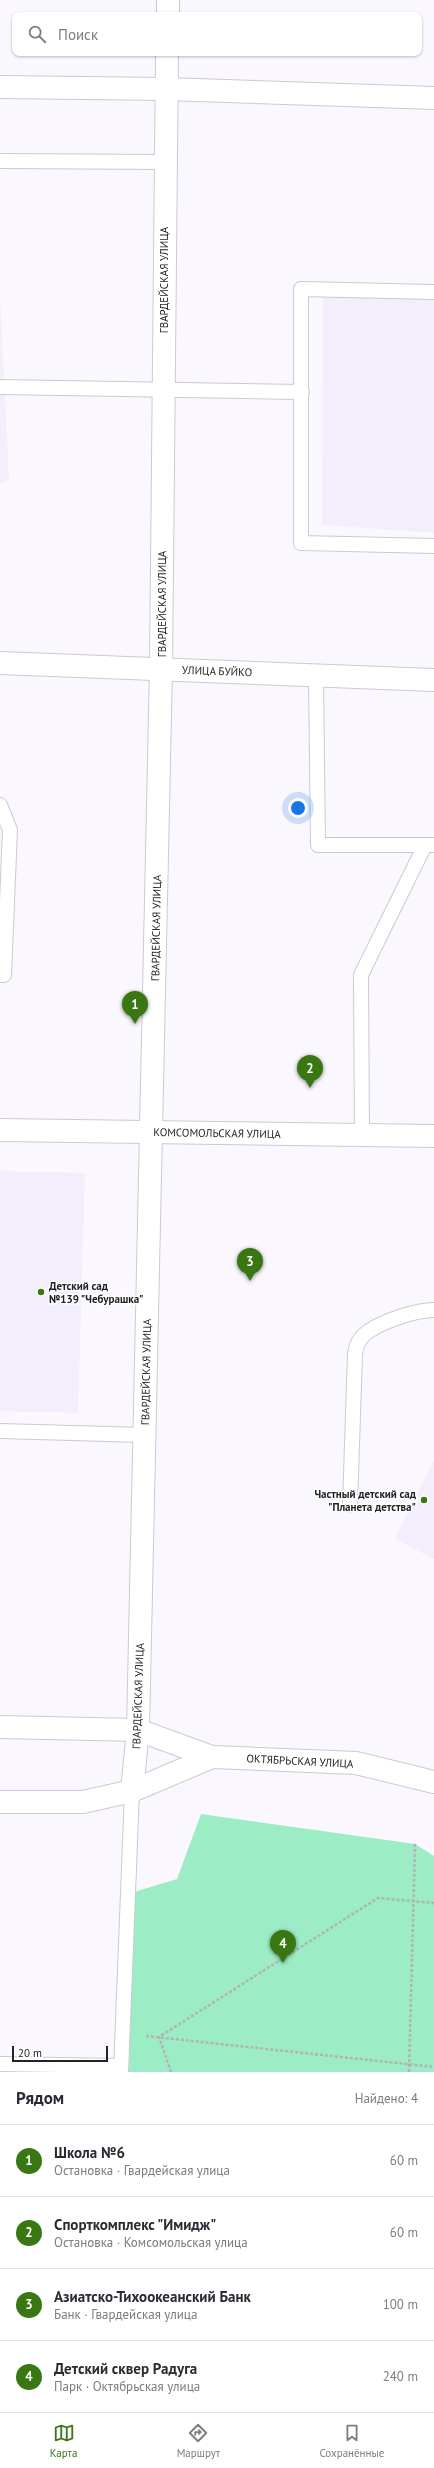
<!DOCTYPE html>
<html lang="ru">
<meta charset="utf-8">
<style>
:root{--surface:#fff;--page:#f2f2f3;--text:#2b2b33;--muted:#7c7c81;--line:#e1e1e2;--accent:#387712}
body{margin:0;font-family:"PT Sans",sans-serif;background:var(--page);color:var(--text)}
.scale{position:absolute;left:12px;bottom:10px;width:96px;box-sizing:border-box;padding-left:4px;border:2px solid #232225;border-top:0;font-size:11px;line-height:14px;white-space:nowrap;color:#232225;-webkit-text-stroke:3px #fff;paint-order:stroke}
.you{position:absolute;left:298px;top:808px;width:14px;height:14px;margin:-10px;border:3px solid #fff;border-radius:50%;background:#1a73e8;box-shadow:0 0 0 6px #1a73e833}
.badge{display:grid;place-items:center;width:26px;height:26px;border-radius:50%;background:var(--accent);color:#fff;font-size:13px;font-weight:700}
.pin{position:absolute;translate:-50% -33px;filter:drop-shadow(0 1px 2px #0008)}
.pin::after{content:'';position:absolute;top:21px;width:14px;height:12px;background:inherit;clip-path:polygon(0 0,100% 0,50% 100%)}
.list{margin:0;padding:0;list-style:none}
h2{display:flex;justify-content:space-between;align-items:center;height:52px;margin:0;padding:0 16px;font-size:17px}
h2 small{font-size:13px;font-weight:400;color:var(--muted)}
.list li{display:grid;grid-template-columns:26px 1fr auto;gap:12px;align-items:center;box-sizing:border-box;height:72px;padding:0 16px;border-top:1px solid var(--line)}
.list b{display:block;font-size:15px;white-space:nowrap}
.list p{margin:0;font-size:13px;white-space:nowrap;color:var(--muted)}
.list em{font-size:13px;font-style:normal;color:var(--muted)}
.icon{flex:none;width:22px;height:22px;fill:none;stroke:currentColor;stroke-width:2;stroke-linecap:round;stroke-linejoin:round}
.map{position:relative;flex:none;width:434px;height:2072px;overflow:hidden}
.search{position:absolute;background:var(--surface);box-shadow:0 1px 3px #0004;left:12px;right:12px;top:12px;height:44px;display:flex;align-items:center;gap:10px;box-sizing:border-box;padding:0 14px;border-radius:8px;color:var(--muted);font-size:15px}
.sheet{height:340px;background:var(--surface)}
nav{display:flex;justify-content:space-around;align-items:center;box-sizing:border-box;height:56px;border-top:1px solid var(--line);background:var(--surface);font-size:11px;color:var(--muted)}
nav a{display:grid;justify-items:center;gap:2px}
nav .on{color:var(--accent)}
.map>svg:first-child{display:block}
</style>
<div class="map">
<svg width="434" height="2072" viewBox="0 0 434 2072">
<rect width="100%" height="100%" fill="#faf8fe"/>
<g fill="#f3eefc">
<polygon points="0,293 9,480 0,484"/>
<polygon points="323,296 434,299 434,533 322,525"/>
<polygon points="0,1171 85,1173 78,1413 0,1411"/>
<polygon points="434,1460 434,1559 395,1539"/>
</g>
<polygon fill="#9cedc5" points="201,1814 415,1844 434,1856 434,2072 129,2072 134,1892 177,1879"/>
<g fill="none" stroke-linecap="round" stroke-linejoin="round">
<g stroke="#ccc9d0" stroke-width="16">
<g id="service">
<polyline points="0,161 165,162"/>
<polyline points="434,292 301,289 301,543 434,546"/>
<polyline points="0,387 302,392"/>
<polyline points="316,676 318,845 433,845"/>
<polyline points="0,805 10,830 4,975 0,975"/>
<polyline points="362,1135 361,975 425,845"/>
<polyline points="0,1431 144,1435"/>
<path d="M350 1505 355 1354C356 1347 358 1340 364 1335 378 1322 416 1310 434 1310"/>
<polyline points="0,2064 121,2066"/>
<polyline points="121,2072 132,1791"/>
</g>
</g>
<g stroke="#ccc9d0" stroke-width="24">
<g id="minor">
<polyline points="168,15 168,0"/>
<polyline points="0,663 434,680"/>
<polyline points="132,1791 138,1730 161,669 167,53"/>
</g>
</g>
<g stroke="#ccc9d0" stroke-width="24">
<g id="tertiary">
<polyline points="0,87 166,89 434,98"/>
<polyline points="0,1130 434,1136"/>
<polyline points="0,1727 138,1730 212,1757 356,1763 434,1782"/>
<polyline points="0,1802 83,1802 132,1791 212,1757"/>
</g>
</g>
<g stroke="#b3b2b7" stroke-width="2.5" stroke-dasharray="3 2" stroke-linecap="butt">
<polyline points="146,2036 434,2067"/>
<polyline points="171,2072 159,2037 378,1898 434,1903"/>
<polyline points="409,2072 415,1844"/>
</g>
<use href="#service" stroke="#fff" stroke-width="14"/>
<use href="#minor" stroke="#fff" stroke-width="22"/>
<use href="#tertiary" stroke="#fff" stroke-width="22"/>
</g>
<g fill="#387712" stroke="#fff" stroke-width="1.5">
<circle cx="41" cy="1292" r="4"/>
<circle cx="424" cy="1500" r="4"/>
</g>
<g text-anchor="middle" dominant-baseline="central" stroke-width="3" stroke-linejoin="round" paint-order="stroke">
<g font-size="11" fill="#232225" stroke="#fff">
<text transform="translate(164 280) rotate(-90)">ГВАРДЕЙСКАЯ УЛИЦА</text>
<text transform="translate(162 604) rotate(-90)">ГВАРДЕЙСКАЯ УЛИЦА</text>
<text transform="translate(217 671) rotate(2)">УЛИЦА БУЙКО</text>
<text transform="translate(156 928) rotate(-89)">ГВАРДЕЙСКАЯ УЛИЦА</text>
<text transform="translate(217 1133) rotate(1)">КОМСОМОЛЬСКАЯ УЛИЦА</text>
<text transform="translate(146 1372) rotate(-89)">ГВАРДЕЙСКАЯ УЛИЦА</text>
<text transform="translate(138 1696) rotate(-88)">ГВАРДЕЙСКАЯ УЛИЦА</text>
<text transform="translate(300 1761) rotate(3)">ОКТЯБРЬСКАЯ УЛИЦА</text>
</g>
<g font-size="11" font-weight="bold" fill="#232225" stroke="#fff" text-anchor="start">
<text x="49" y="1286">Детский сад<tspan x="49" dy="13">№139 "Чебурашка"</tspan></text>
<text x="416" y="1494" text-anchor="end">Частный детский сад<tspan x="416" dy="13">"Планета детства"</tspan></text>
</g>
</g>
</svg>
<div class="scale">20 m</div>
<div class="you"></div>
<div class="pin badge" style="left:135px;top:1024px">1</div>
<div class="pin badge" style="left:310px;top:1088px">2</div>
<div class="pin badge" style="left:250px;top:1281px">3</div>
<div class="pin badge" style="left:283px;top:1963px">4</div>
<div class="search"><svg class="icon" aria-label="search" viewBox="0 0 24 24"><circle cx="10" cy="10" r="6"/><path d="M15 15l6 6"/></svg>Поиск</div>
</div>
<section class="sheet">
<h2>Рядом<small>Найдено: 4</small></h2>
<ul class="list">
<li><span class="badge">1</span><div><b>Школа №6</b><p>Остановка · Гвардейская улица</p></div><em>60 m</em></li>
<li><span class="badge">2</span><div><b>Спорткомплекс &quot;Имидж&quot;</b><p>Остановка · Комсомольская улица</p></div><em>60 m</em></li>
<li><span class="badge">3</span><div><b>Азиатско-Тихоокеанский Банк</b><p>Банк · Гвардейская улица</p></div><em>100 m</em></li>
<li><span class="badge">4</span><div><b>Детский сквер Радуга</b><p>Парк · Октябрьская улица</p></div><em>240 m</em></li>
</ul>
</section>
<nav>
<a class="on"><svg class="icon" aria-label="map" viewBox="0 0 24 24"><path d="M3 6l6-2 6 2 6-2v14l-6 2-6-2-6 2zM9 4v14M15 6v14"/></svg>Карта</a>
<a><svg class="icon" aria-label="directions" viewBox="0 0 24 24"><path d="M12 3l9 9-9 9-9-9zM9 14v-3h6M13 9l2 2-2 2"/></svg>Маршрут</a>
<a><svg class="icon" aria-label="saved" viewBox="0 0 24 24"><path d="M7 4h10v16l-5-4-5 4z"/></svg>Сохранённые</a>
</nav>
